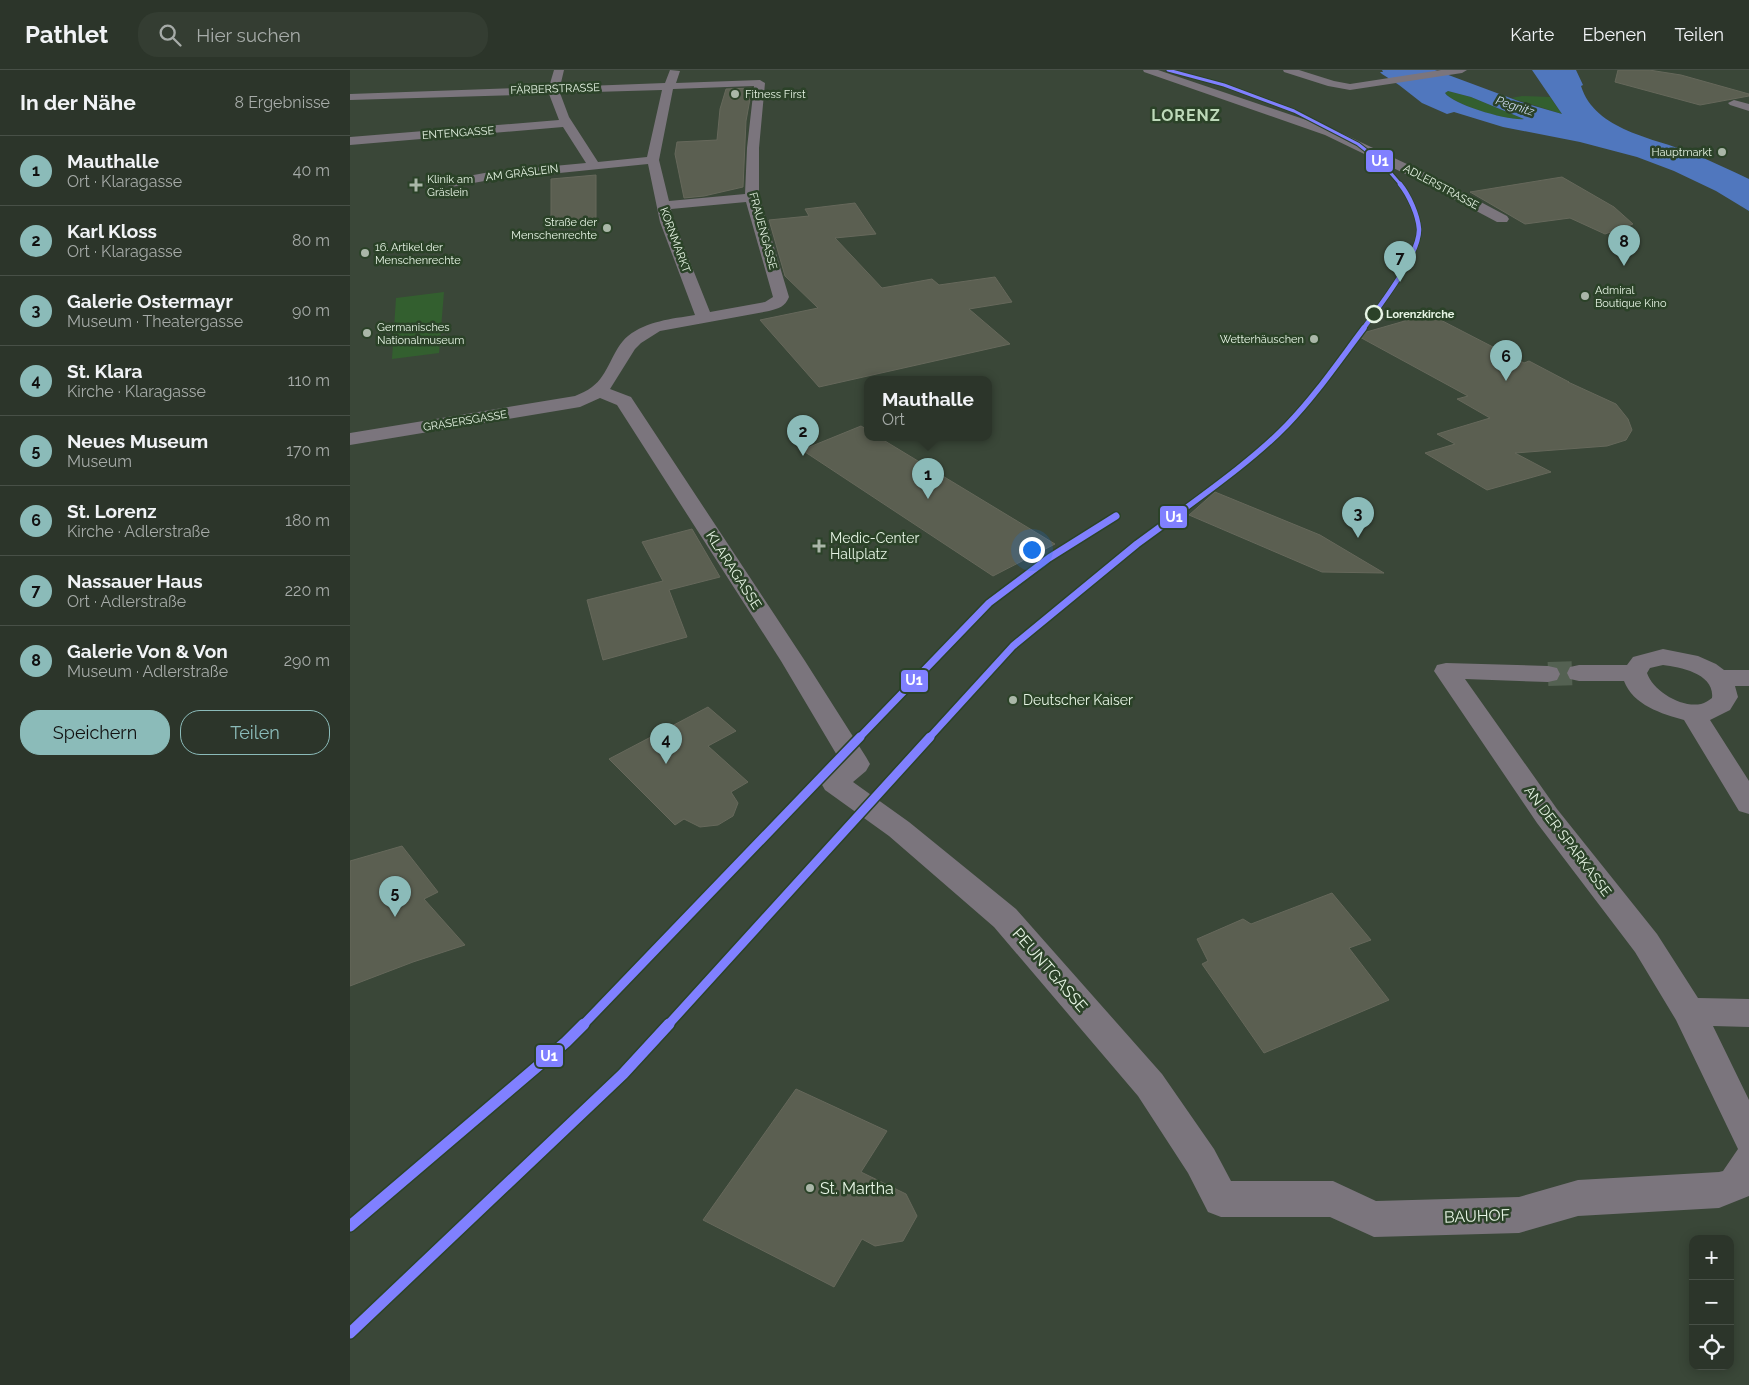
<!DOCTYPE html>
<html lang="de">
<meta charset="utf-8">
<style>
:root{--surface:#2c352a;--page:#343d32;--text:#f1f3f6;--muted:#a6aba8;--line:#485047;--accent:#8bbbb9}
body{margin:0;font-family:Raleway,sans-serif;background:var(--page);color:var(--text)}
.controls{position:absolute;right:15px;bottom:15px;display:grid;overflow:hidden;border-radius:10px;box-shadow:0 2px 12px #0003}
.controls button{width:45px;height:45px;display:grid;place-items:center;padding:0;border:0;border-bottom:1px solid var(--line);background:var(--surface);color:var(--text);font:25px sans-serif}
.you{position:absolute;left:681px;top:479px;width:18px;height:18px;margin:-12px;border:4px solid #fff;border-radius:50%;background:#1a73e8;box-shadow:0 0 0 8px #1a73e833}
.badge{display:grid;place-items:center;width:32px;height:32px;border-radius:50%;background:var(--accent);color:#111;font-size:16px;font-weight:700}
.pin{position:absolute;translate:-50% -41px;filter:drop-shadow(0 1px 2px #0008)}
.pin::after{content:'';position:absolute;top:26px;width:18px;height:15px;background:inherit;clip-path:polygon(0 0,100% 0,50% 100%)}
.popup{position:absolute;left:514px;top:306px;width:128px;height:65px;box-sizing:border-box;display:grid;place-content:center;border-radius:10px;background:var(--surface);filter:drop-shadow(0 1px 4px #0005);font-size:16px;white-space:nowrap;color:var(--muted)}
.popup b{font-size:19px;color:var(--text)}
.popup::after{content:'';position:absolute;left:50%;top:100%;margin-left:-10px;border:10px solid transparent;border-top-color:var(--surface)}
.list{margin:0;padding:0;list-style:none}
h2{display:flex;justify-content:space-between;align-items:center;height:65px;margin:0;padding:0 20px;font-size:21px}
h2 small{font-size:16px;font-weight:400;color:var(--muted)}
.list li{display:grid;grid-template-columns:32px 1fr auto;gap:15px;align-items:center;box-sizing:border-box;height:70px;padding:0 20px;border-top:1px solid var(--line)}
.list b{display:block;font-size:19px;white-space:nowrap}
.list p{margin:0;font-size:16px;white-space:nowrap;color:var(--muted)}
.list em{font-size:16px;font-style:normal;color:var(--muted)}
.actions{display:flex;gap:10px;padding:15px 20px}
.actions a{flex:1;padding:11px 0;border:1px solid var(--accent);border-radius:20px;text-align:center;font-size:18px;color:var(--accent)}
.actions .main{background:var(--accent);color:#111}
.icon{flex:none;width:28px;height:28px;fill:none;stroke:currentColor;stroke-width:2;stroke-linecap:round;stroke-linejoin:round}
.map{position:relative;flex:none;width:1399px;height:1315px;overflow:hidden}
header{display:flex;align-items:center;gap:30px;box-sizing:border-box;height:70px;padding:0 25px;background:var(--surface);border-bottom:1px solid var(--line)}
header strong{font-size:24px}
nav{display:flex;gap:28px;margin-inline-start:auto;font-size:18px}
.search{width:350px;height:45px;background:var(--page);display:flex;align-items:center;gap:12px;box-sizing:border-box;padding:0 18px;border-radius:20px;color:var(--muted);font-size:19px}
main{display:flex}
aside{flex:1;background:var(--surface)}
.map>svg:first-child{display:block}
</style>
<header>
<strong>Pathlet</strong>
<div class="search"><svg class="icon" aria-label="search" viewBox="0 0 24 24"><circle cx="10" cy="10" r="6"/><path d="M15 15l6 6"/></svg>Hier suchen</div>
<nav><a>Karte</a><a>Ebenen</a><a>Teilen</a></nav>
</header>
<main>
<aside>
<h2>In der Nähe<small>8 Ergebnisse</small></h2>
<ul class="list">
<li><span class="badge">1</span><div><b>Mauthalle</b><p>Ort · Klaragasse</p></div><em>40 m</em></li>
<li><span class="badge">2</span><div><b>Karl Kloss</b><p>Ort · Klaragasse</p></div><em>80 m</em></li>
<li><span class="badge">3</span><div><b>Galerie Ostermayr</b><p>Museum · Theatergasse</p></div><em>90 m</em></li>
<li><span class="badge">4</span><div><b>St. Klara</b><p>Kirche · Klaragasse</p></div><em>110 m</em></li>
<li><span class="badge">5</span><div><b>Neues Museum</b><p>Museum</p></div><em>170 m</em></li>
<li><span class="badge">6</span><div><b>St. Lorenz</b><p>Kirche · Adlerstraße</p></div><em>180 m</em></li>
<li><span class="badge">7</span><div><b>Nassauer Haus</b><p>Ort · Adlerstraße</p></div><em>220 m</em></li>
<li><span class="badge">8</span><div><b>Galerie Von &amp; Von</b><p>Museum · Adlerstraße</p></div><em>290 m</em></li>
</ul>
<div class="actions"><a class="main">Speichern</a><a>Teilen</a></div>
</aside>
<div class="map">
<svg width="1399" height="1315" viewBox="0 0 1399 1315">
<rect width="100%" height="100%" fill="#3a4738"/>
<g fill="#335f2f">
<path d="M1098 21 1121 27 1174 49C1160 52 1104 35 1095 23Z"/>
<polygon points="1172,26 1200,27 1212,44 1161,28"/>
<polygon points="94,222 89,283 42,289 46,228"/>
</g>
<path fill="#5077be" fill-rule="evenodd" d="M1032 0H1085L1171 32 1212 44 1182 0H1226L1233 15 1231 16C1245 61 1305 68 1342 83 1361 91 1380 100 1399 109V141L1366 121 1324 101 1287 87 1230 72 1153 57 1104 42 1097 44 1072 33 1049 15 1032 4 1030 2H1033ZM1098 21 1121 27 1174 49C1159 51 1103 35 1095 23Z"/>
<g fill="#5b5f51" stroke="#66685b">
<polygon points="1268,0 1299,0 1331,5 1399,24 1399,26 1350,35 1265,12"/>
<polygon points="402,18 396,51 393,117 354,126 334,128 325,84 327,72 367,70 370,39 376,19"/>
<polygon points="246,105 246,153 201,158 201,109"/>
<polygon points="1212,107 1264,137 1283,154 1255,164 1220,148 1175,154 1120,122"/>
<polygon points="505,133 526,164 485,168 532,218 582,209 589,215 645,207 662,232 619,239 660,274 469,317 410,250 468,238 435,206 419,150 459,146 455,139"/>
<polygon points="1079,244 1174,293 1179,291 1219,312 1218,312 1266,334 1278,349 1282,360 1276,370 1257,376 1165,383 1201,402 1137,420 1075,383 1105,374 1087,364 1140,348 1107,329 1118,326 1006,265"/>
<polygon points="511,356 518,360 518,368 530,368 705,474 643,506 452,380"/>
<polygon points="865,422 970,465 1034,503 972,502 839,445"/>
<polygon points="342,459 370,507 319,520 337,567 253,590 237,530 313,511 292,472"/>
<polygon points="358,637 386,661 358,676 398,712 381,722 388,733 383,746 368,755 350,757 334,749 325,755 259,689"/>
<polygon points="52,776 88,822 74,829 115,875 63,892 0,916 0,791"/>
<polygon points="982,823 1021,870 999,878 1039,930 914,983 852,894 858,891 847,869 893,849 901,854"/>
<polygon points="446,1019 537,1061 511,1102 556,1124 567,1146 553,1171 525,1176 512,1169 484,1217 353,1150"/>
</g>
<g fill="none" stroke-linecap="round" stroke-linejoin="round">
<polyline stroke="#546152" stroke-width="24" stroke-dasharray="24 12" stroke-linecap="butt" points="1198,604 1229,603"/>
<g fill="#7b757d" fill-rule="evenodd">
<path d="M204 0H214L210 17 315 13 320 0 330 1 326 13 410 10 415 13 409 78V127L439 227C435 237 429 238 419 241L310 261 291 273 285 279 260 319 281 327 455 591 516 687 520 694 516 701 503 712 559 752 666 839 812 1004 864 1079 881 1111H983L1026 1131 1169 1127 1228 1110 1369 1102 1373 1101 1388 1079 1326 950 1285 882 1187 753 1084 601 1087 595 1096 593 1198 596 1207 598 1210 604 1207 610 1198 612 1115 609 1207 739 1307 864 1348 928 1399 929V957L1363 956 1399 1030V1126L1369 1138 1228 1146 1169 1163 1024 1167 980 1147H871L858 1142 838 1103 788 1026 644 857 539 766 475 720 471 713 475 706 491 692 431 591 267 335 250 328 230 337 0 375V363L225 326C231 323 237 321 242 317 259 305 262 279 278 266 297 251 321 249 345 245L310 152 298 94 140 110 101 117 94 113 96 110 140 102 236 93 213 57 0 75V67L209 50 199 24 0 30V24L199 17ZM404 16 397 78 395 124 319 131 309 90 323 19ZM312 20 297 87 248 92 219 47 210 23ZM396 132 423 227 415 232 360 242 324 152 321 139Z"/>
<polygon points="793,0 808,0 983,59 1078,104 1157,146 1159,149 1157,152 1147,152 1068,110 975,65 794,2"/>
<polygon points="933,0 949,0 984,11 1000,14 1091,0 1117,0 1112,3 1000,20 978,16 934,2"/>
<polygon points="1384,30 1399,34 1399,41 1380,35 1378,33"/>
<path d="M1313 579 1348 586 1366 594 1374 600H1399V616H1385L1388 627 1380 640 1360 650 1399 711V744L1389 741 1334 650C1312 644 1283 635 1274 611H1229L1220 609 1217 603 1220 597 1229 595H1277L1283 587ZM1313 595C1331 597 1365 604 1362 628 1359 630 1355 633 1351 634 1331 638 1303 621 1297 603L1300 598Z"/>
</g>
<g stroke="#2b4228" stroke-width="5">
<polyline id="metro-1-far5" points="818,0 874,15 944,41 1008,74 1032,93 1051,115"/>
</g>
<g stroke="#2b4228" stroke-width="6">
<path id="metro-1-far4" d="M1013 259C1028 238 1070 185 1069 159 1068 145 1059 125 1050 114"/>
</g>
<g stroke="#2b4228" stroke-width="8">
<path id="metro-1-far3" d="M833 440C867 415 908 385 937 355 966 325 989 291 1014 258"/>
</g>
<g stroke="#2b4228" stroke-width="10">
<g id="metro-1-far2">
<polyline points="509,668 639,533 699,488 766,446"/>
<polyline points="579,668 663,576 787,474 835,439"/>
</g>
</g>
<g stroke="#2b4228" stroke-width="12">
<g id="metro-1-far1">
<polyline points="233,955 510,667"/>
<polyline points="318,955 580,667"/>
</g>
</g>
<g stroke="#2b4228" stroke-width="14">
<g id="metro-1">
<polyline points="0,1156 216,972 234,954"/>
<polyline points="0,1263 273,1004 319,954"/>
</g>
</g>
<use href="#metro-1-far5" stroke="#8080ff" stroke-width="3"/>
<use href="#metro-1-far4" stroke="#8080ff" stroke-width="4.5"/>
<use href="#metro-1-far3" stroke="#8080ff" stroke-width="5.5"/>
<use href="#metro-1-far2" stroke="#8080ff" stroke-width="7"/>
<use href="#metro-1-far1" stroke="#8080ff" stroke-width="9"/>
<use href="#metro-1" stroke="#8080ff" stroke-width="11"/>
</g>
<g fill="#aab7a8" stroke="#2b4228" stroke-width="2">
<circle cx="385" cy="24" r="5"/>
<circle cx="1372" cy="82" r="5"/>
<path d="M63.5 107.5h5v5h5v5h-5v5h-5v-5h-5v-5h5z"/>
<circle cx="257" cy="158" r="5"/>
<circle cx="15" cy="183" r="5"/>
<circle cx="1235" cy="226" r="5"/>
<circle cx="17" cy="263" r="5"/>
<circle cx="964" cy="269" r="5"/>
<path d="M466.5 468.5h5v5h5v5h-5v5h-5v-5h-5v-5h5z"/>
<circle cx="663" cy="630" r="5"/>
<circle cx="460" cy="1118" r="5"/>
</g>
<circle fill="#2b4228" stroke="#e6f4e4" stroke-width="2.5" cx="1024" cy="244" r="8"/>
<g text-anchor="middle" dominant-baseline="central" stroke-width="5" stroke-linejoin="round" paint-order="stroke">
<g font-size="11" fill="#e6f4e4" stroke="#2b4228">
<text transform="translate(205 19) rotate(-2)">FÄRBERSTRASSE</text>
<text transform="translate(108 63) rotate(-4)">ENTENGASSE</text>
<text transform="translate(172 103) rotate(-7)">AM GRÄSLEIN</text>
<text transform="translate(1091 117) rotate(28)">ADLERSTRASSE</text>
<text transform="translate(413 161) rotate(75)">FRAUENGASSE</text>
<text transform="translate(325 170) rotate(70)">KORNMARKT</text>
<text transform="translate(115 351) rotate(-9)">GRASERSGASSE</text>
</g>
<g font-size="11" fill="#e6f4e4" stroke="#2b4228" text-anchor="start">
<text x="395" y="24">Fitness First</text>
<text x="1362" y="82" text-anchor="end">Hauptmarkt</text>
<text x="77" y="109">Klinik am<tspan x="77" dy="13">Gräslein</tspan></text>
<text x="247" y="152" text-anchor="end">Straße der<tspan x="247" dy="13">Menschenrechte</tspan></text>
<text x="25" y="177">16. Artikel der<tspan x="25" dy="13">Menschenrechte</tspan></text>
<text x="1245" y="220">Admiral<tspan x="1245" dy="13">Boutique Kino</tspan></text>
<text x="27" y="257">Germanisches<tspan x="27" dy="13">Nationalmuseum</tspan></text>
<text x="954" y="269" text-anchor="end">Wetterhäuschen</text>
</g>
<g font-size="11" font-weight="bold" fill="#e6f4e4" stroke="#2b4228" text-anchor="start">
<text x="1036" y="244">Lorenzkirche</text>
</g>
<g font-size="12" font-style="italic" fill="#ccd8ed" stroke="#2b4228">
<text transform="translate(1165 36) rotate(18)">Pegnitz</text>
</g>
<g font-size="14" fill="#e6f4e4" stroke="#2b4228" text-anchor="start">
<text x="480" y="468">Medic-Center<tspan x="480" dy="16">Hallplatz</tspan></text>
<text x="673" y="630">Deutscher Kaiser</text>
</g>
<g font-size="14" fill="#e6f4e4" stroke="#2b4228">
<text transform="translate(384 500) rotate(57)">KLARAGASSE</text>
<text transform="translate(1218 771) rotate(53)">AN DER SPARKASSE</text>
</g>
<g font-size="16" font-weight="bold" letter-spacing="1" fill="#bdd9b9" stroke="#2b4228">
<text x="836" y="45">LORENZ</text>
</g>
<g font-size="16" fill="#e6f4e4" stroke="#2b4228">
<text transform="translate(700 900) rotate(49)">PEUNTGASSE</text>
<text transform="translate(1127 1146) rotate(-2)">BAUHOF</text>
</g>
<g font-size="16" fill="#e6f4e4" stroke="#2b4228" text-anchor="start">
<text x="470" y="1118">St. Martha</text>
</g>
</g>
<g stroke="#2b4228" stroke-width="2">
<rect x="1015" y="79" width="29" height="24" rx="5" fill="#8080ff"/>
<rect x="809" y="435" width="29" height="24" rx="5" fill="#8080ff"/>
<rect x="550" y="599" width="29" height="24" rx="5" fill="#8080ff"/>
<rect x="185" y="974" width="29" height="24" rx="5" fill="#8080ff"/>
</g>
<g font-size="14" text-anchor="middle" font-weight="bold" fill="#fff">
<text x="1030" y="96">U1</text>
<text x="824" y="452">U1</text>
<text x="564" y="615">U1</text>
<text x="199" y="991">U1</text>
</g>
</svg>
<div class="controls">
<button>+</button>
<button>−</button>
<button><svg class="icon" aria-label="locate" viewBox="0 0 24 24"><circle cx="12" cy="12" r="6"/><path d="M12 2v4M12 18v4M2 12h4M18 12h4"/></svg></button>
</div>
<div class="you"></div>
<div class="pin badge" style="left:578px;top:429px">1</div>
<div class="popup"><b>Mauthalle</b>Ort</div>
<div class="pin badge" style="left:453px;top:386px">2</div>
<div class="pin badge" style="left:1008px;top:468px">3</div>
<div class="pin badge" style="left:316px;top:694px">4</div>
<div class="pin badge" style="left:45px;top:847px">5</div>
<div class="pin badge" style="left:1156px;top:311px">6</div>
<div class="pin badge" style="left:1050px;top:212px">7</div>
<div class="pin badge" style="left:1274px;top:196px">8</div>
</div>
</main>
